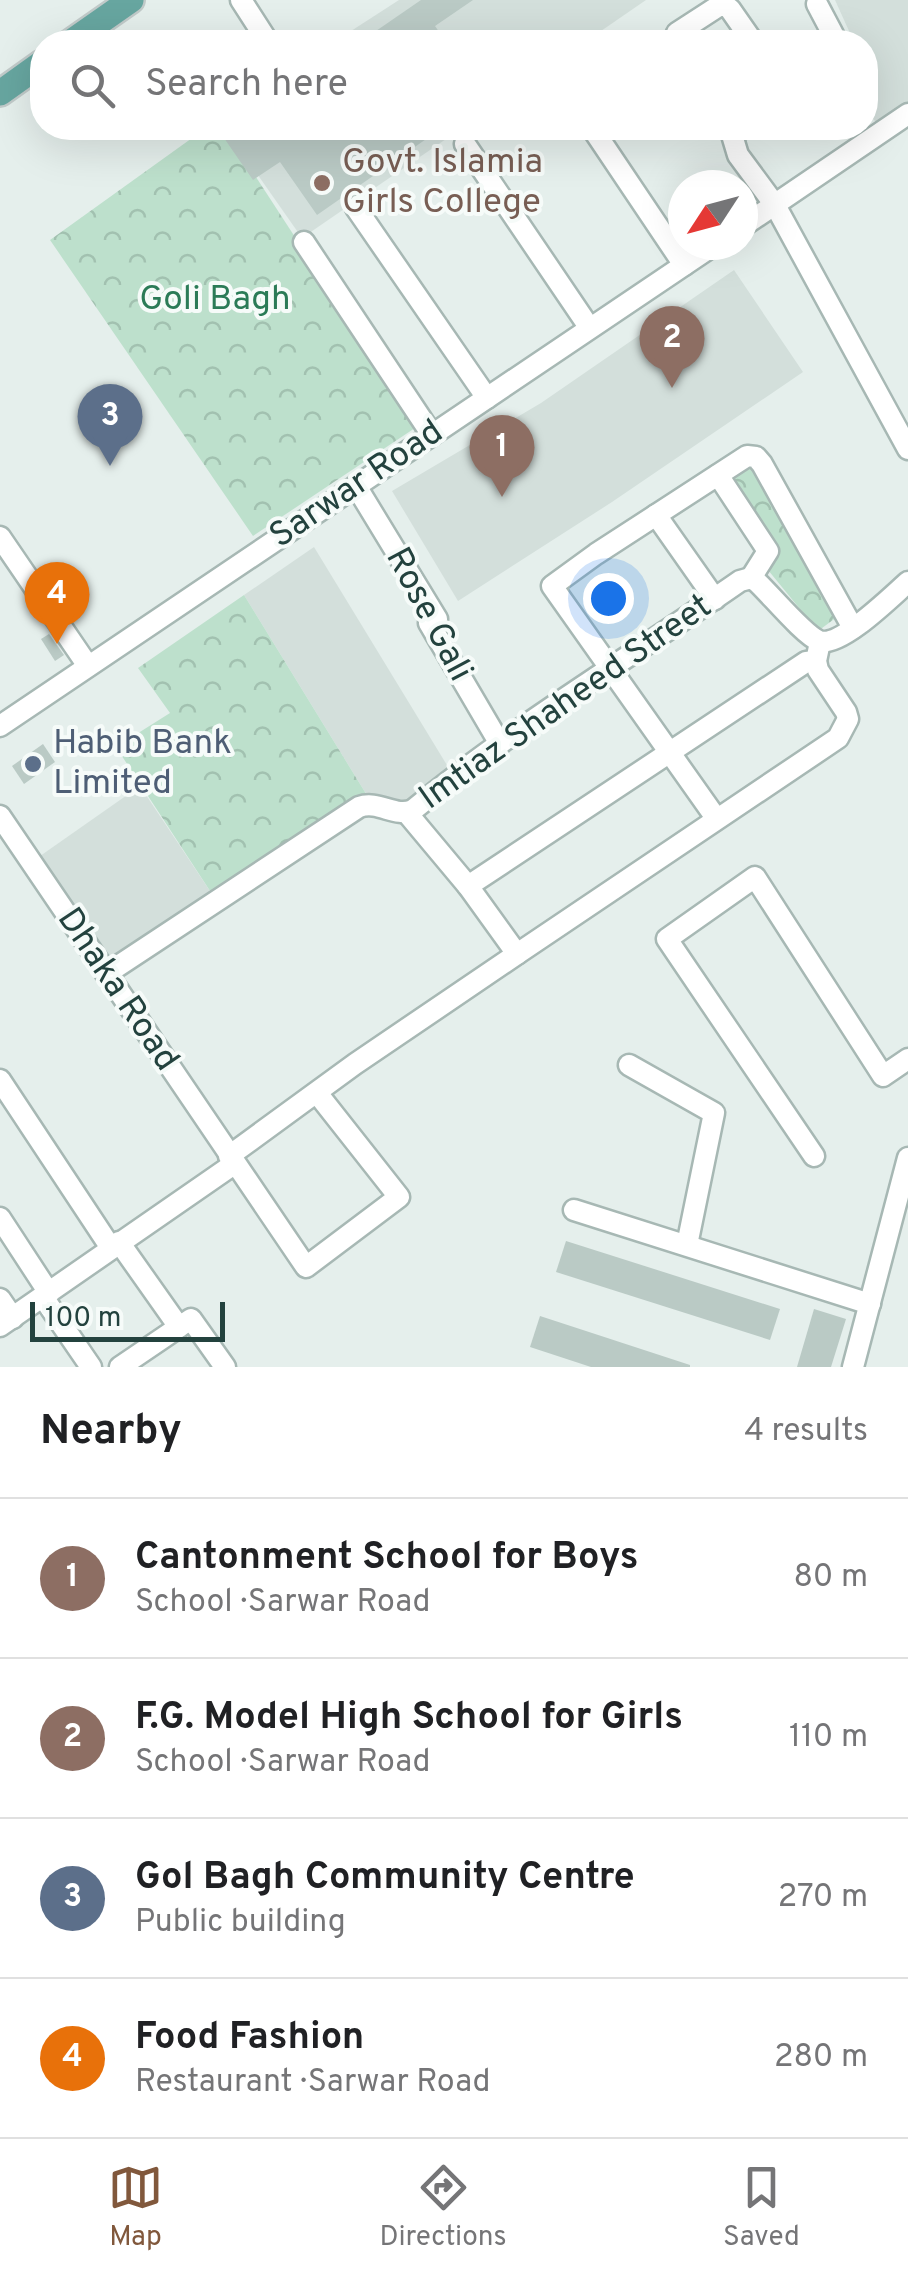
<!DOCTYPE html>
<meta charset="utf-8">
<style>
:root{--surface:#fff;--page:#f6f6f6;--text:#202124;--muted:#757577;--line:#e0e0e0;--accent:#81583c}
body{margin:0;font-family:Overpass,sans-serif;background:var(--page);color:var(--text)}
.compass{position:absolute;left:668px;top:170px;width:90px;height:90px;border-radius:50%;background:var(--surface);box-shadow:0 10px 40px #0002;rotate:234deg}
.scale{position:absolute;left:30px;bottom:25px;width:195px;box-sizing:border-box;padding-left:10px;border:5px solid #23423e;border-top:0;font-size:28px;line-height:35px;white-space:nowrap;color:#23423e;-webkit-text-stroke:8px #f6fbf9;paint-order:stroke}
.you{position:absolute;left:608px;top:598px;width:35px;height:35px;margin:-25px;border:8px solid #fff;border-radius:50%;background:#1a73e8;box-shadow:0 0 0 15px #1a73e833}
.badge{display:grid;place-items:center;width:65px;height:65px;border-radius:50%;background:var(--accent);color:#fff;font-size:32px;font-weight:700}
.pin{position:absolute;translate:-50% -82px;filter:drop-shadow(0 2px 5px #0008)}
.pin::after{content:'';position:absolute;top:52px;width:35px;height:30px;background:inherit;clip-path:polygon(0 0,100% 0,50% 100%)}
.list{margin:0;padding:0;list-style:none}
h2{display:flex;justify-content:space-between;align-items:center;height:130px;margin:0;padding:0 40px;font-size:42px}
h2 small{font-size:32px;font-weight:400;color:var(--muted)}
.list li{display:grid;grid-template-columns:65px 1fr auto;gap:30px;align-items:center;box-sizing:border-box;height:160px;padding:0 40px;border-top:2px solid var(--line)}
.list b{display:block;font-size:38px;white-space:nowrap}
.list p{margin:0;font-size:32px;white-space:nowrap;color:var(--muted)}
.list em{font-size:32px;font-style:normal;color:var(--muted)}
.icon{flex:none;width:55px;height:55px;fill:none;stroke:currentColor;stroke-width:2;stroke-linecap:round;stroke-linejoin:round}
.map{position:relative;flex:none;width:908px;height:1367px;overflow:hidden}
.search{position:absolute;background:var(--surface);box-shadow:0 10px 40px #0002;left:30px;right:30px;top:30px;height:110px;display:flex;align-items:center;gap:25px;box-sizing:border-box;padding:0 35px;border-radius:40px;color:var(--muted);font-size:38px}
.sheet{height:770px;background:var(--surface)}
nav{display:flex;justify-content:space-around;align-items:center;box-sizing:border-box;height:140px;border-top:2px solid var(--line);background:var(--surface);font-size:28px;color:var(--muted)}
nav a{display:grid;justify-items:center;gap:5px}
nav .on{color:var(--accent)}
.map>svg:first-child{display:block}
</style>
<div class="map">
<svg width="908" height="1367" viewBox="0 0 908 1367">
<defs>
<pattern id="park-crowns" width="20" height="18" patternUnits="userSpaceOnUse" patternTransform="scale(2.5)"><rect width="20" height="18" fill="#bde0cc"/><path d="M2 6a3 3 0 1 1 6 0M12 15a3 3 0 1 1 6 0" fill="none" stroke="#a2c1b0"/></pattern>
</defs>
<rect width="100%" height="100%" fill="#e5efec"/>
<g fill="#d3dfdb">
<polygon points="399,0 646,0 585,42 334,42"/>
<polygon points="835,0 908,0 908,114 883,130 866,111 866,42 854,42"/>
<polygon points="225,128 462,128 302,238"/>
<polygon points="734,270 803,372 612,502 458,601 392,491 541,403"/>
<polygon points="314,547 453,775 414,801 368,797 244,595"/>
<polygon points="140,786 214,897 106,967 33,861"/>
</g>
<g fill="url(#park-crowns)">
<polygon points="206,128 224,128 418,426 253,536 50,240"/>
<polygon points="752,463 837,617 818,631 768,570 780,554 730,476"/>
<polygon points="244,595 368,797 214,897 116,747 170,713 138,668"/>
</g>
<g fill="#bacac5">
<polygon points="421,0 473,0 435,26 446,42 360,42"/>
<polygon points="238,128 442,128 317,215 280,162 253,180 224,138"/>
<polygon points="49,634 64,655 55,661 41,639"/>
<polygon points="43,744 55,762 24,784 12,766"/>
<polygon points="566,1241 780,1309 770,1340 556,1272"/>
<polygon points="814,1309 846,1319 831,1367 797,1367"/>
<polygon points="540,1316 690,1365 690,1367 591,1367 530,1347"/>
</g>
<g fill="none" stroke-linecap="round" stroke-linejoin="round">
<g stroke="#a7b8b4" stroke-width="25">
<g id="minor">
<polyline points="241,0 268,42"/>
<polyline points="817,4 837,42"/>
<polyline points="674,42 677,33 717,7 724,5 730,9 753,42"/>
<polyline points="592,128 684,265"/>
<polyline points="743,128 732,135 738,155 775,205 908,449"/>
<polyline points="465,144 589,327"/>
<polyline points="356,208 487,398"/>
<polyline points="743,226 908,114"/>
<polyline points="304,242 432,435"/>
<polyline points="718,475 768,551 751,578"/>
<polyline points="356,486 437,619 429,623 500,744"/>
<polyline points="656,515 715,599"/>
<polyline points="0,537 88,666"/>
<polyline points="0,726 714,245"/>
<polyline points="0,816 306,1267 399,1197 317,1093"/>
<polyline points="716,818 552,586 596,554 747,456 756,457 762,464 853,628"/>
<polyline points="468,886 806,662 816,661"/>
<polyline points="517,954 838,738 848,719 846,712 818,670 816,661 820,642"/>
<path d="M106 974 359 807C379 800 395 818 413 810 516 725 631 657 740 581L751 578 757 582C771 595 804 635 819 641 840 648 892 596 908 582"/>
<polyline points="629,1065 714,1113 687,1245"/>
<polyline points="0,1080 111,1248"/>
<polyline points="229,1156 355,1064 517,954 468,886 407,813"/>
<polyline points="814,1156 667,939 755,877 883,1076 908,1059"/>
<polyline points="574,1210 870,1304"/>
<polyline points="0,1218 49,1293"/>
<polyline points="119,1242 179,1327 120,1367"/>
<polyline points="43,1297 91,1367"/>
<polyline points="0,1299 13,1318"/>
<polyline points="0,1326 234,1164"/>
<polyline points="179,1327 191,1319 225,1367"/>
<polyline points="853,1367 908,1158"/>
</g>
</g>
<g stroke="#c1cac9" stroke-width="30">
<g id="major">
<polyline points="71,42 131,0"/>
<polyline points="0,93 42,63"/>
</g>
</g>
<use href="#minor" stroke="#fff" stroke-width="20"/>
<use href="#major" stroke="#67a6a0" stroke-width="25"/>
</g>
<circle fill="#8d6e63" stroke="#f6fbf9" stroke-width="4" cx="322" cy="183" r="10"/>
<circle fill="#5c6f8a" stroke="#f6fbf9" stroke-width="4" cx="33" cy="764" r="10"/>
<g text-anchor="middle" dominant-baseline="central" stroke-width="8" stroke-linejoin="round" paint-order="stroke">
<g font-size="35" fill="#785e54" stroke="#f6fbf9" text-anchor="start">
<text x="342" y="163">Govt. Islamia<tspan x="342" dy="40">Girls College</tspan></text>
</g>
<g font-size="35" fill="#2b7b57" stroke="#f6fbf9">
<text x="215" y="300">Goli Bagh</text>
</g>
<g font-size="35" fill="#23423e" stroke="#f6fbf9">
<text transform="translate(357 485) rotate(-34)">Sarwar Road</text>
<text transform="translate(428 615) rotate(62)">Rose Gali</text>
<text transform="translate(566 703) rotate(-35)">Imtiaz Shaheed Street</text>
<text transform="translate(117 990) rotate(56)">Dhaka Road</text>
</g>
<g font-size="35" fill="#4e5e75" stroke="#f6fbf9" text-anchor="start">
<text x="53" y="744">Habib Bank<tspan x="53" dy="40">Limited</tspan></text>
</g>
</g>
</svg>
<svg class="compass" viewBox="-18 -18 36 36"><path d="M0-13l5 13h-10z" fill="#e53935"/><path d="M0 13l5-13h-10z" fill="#757577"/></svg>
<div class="scale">100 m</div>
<div class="you"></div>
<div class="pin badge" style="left:502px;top:497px;background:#8d6e63">1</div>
<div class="pin badge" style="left:672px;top:388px;background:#8d6e63">2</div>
<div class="pin badge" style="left:110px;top:466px;background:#5c6f8a">3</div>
<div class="pin badge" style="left:57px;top:644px;background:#e8710a">4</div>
<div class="search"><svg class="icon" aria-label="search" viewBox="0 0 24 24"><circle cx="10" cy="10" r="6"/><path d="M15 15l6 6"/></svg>Search here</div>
</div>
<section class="sheet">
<h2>Nearby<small>4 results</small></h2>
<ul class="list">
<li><span class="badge" style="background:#8d6e63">1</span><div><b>Cantonment School for Boys</b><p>School · Sarwar Road</p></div><em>80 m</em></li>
<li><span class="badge" style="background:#8d6e63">2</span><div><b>F.G. Model High School for Girls</b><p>School · Sarwar Road</p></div><em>110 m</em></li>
<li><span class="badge" style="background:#5c6f8a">3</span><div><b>Gol Bagh Community Centre</b><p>Public building</p></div><em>270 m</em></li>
<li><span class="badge" style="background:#e8710a">4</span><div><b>Food Fashion</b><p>Restaurant · Sarwar Road</p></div><em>280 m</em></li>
</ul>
</section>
<nav>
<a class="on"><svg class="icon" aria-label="map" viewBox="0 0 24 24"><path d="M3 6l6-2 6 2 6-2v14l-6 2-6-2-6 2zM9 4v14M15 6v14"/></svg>Map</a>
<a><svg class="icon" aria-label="directions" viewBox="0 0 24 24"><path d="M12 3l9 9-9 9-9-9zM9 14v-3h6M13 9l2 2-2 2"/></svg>Directions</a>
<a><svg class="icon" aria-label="saved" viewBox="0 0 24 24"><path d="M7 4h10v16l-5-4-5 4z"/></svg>Saved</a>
</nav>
